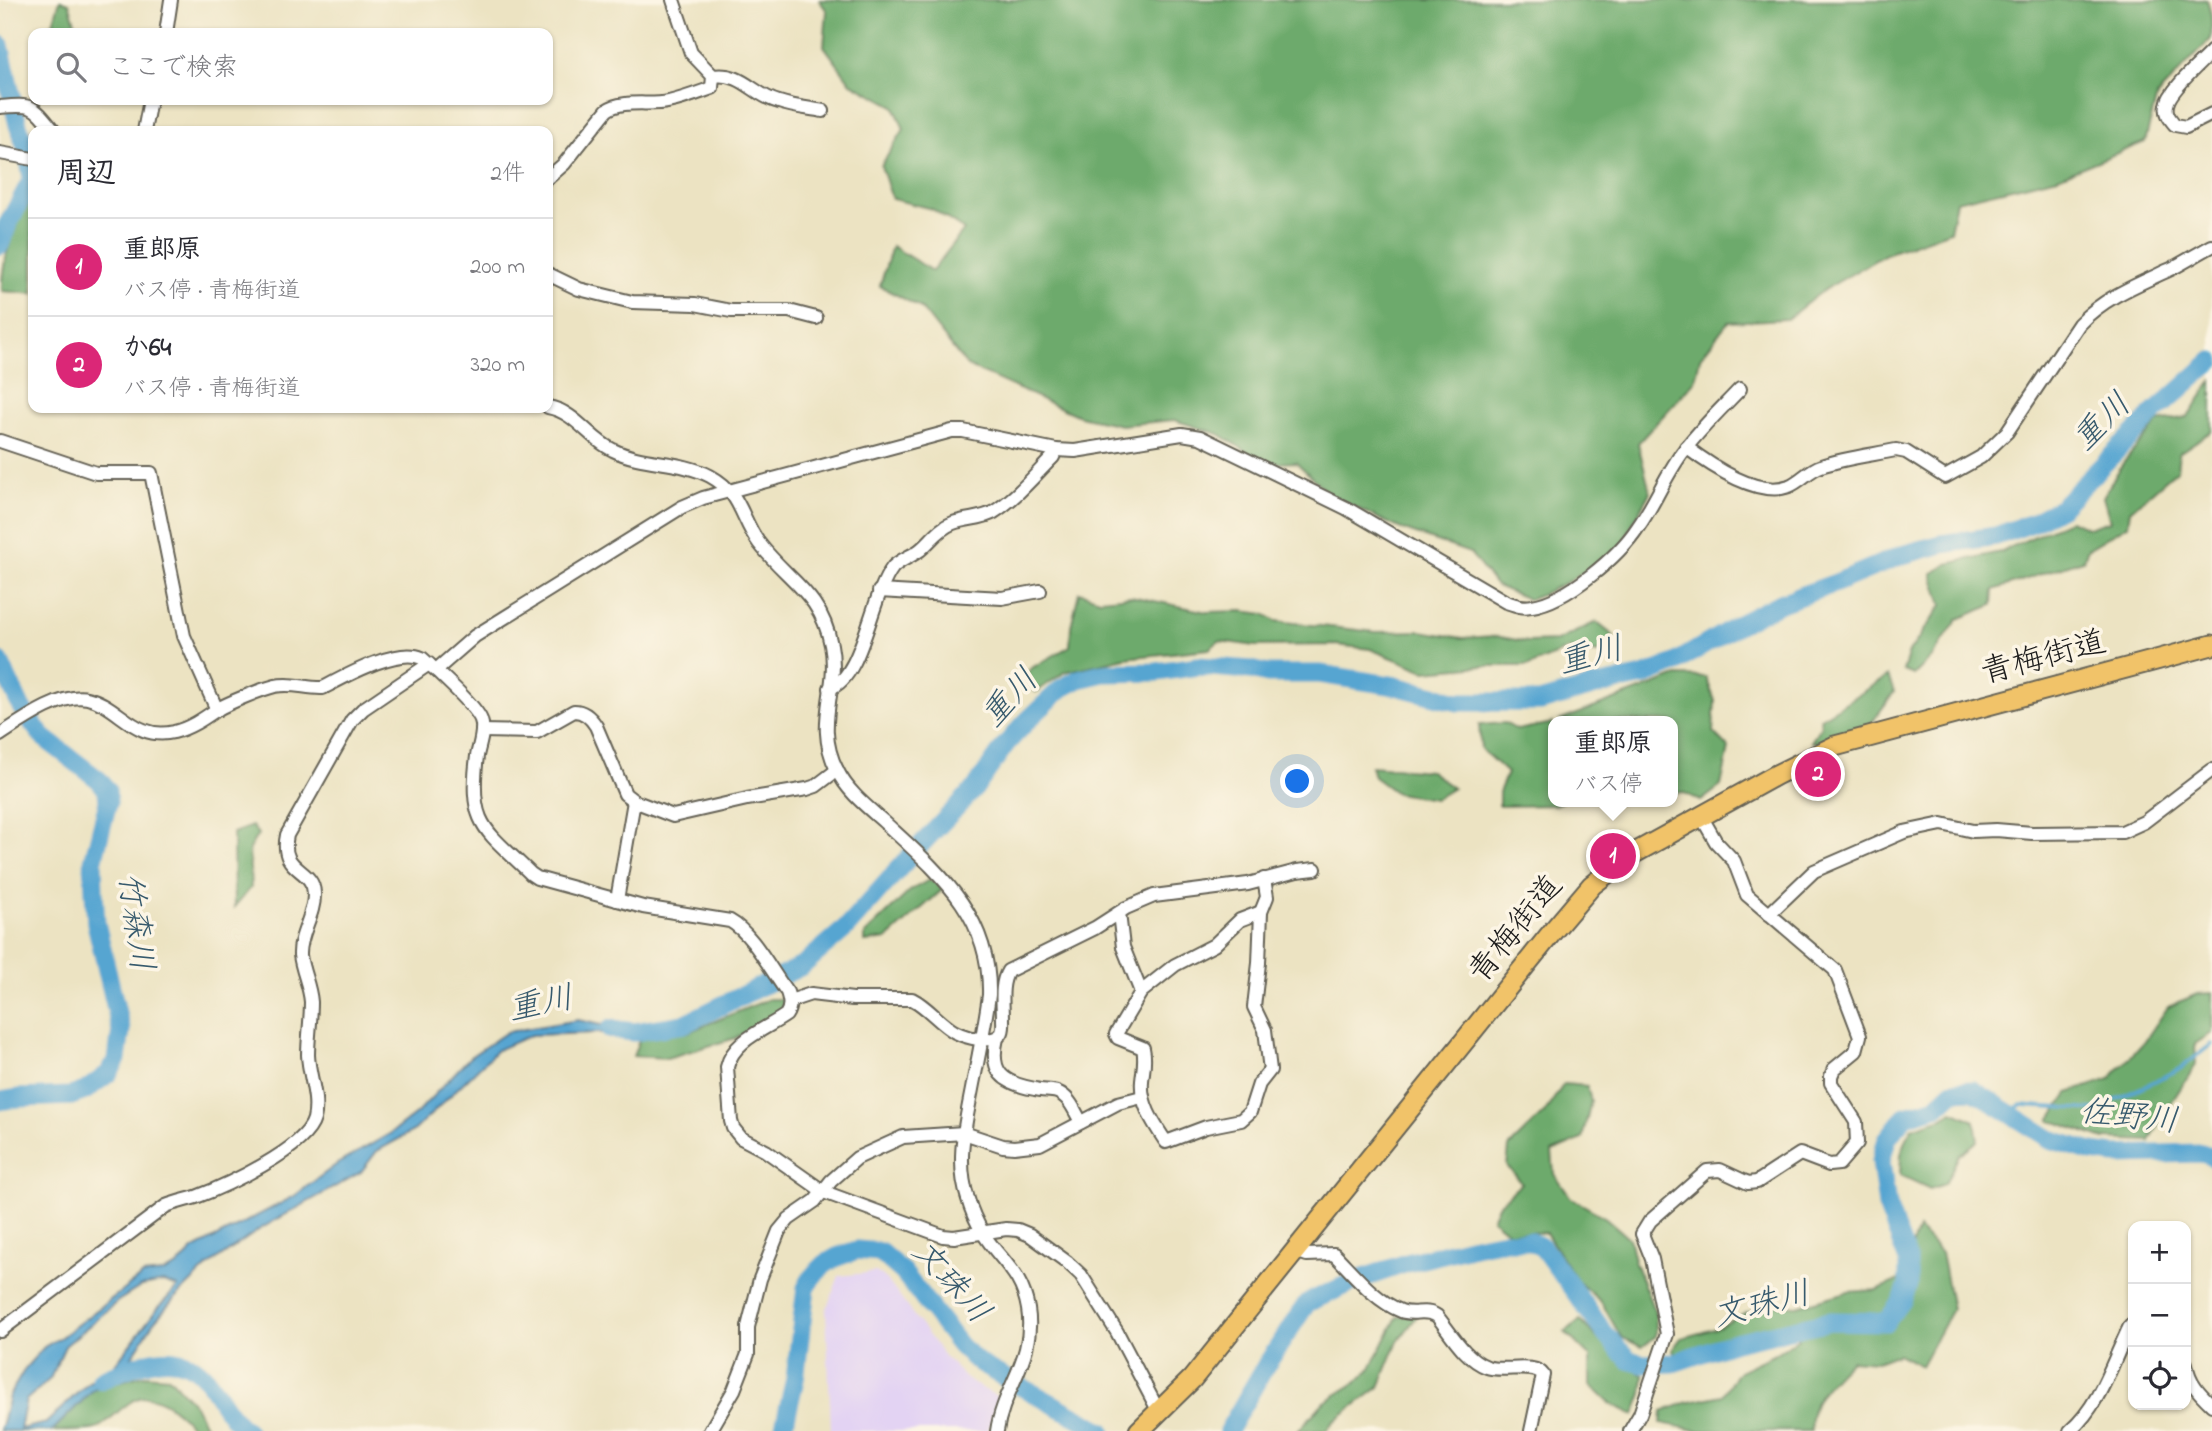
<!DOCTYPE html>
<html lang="ja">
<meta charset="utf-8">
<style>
:root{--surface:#fff;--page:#f2f2f3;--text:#2b2b33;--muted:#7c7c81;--line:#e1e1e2;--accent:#db2777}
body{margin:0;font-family:"Indie Flower","Klee One",sans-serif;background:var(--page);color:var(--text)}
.controls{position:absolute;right:21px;bottom:21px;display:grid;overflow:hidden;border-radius:14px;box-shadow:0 2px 5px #0004}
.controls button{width:63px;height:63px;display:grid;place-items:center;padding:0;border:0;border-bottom:2px solid var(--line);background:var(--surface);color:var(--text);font:35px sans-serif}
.you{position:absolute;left:1298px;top:782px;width:24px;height:24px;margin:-18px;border:5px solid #fff;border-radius:50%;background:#1a73e8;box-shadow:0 0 0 10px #1a73e833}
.badge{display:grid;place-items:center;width:46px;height:46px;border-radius:50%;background:var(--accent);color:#fff;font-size:23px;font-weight:700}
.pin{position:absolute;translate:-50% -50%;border:4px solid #fff;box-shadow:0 2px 7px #0006}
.popup{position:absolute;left:1548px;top:716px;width:130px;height:91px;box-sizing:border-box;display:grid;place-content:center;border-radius:14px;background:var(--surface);filter:drop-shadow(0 2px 5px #0005);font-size:23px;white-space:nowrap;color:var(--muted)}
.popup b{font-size:26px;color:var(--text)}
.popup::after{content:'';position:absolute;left:50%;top:100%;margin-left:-14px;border:14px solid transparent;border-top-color:var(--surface)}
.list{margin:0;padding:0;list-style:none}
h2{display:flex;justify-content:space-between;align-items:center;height:91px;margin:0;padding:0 28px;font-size:30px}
h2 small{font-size:23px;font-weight:400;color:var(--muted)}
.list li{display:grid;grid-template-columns:46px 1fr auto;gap:21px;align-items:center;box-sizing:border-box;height:98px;padding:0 28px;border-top:2px solid var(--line)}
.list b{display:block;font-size:26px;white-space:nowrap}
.list p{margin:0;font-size:23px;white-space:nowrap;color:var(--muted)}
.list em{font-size:23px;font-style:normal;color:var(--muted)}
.icon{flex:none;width:38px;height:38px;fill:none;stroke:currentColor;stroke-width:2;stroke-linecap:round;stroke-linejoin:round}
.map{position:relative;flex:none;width:2212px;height:1431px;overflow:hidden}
.search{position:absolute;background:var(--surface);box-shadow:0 2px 5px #0004;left:28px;top:28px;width:525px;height:77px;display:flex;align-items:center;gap:18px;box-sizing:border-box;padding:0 24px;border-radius:14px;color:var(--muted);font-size:26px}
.panel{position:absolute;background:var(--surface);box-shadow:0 2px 5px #0004;left:28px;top:126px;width:525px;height:287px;border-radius:14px}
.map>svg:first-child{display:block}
</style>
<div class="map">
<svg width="2212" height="1431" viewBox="0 0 2212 1431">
<rect width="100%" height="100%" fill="#fcf5e5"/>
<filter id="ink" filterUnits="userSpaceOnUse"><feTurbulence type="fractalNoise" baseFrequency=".0143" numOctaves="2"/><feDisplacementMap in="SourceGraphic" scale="14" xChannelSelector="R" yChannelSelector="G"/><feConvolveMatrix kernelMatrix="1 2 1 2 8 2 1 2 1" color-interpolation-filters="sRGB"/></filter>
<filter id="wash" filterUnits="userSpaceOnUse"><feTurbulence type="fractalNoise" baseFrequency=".00686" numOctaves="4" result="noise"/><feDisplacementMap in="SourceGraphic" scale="28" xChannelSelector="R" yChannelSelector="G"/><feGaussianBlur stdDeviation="1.57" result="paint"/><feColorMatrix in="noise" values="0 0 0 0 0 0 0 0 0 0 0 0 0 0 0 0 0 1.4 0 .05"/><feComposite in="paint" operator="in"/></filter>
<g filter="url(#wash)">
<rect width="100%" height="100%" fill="#ece3c2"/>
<polygon fill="#e3d3f3" points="876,1272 887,1280 945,1357 969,1381 998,1397 988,1431 831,1431 826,1310 839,1276"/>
<g fill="#6daa6c" stroke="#446344" stroke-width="2">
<polygon points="60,0 69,3 78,32 97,33 50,33"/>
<path d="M819 0H2207C2212 12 2212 26 2211 39L2157 96 2145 142 2058 177 1956 201 1950 231 1886 254 1824 290 1787 319 1728 322 1700 358 1695 381 1638 443 1650 492 1619 550 1569 581 1530 600 1496 586 1470 553 1399 528 1331 496 1296 462 1266 464 1219 434 1174 420 1121 425 1079 416 967 366 921 308 880 286 892 246 932 271 964 230 932 209 892 199 881 166 904 129 894 106 851 83 824 46 827 11Z"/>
<path d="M33 192V294L2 291C0 261 18 217 33 192Z"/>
<polygon points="2212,381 2212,431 2179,453 2177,470 2130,511 2128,525 2088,549 2083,560 1994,590 1993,605 1958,619 1932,657 1914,675 1903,671 1909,652 1942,605 1932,574 1947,564 2000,552 2070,520 2088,528 2110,521 2103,497 2123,463 2158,422 2188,417"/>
<polygon points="1079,592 1100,599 1131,596 1207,612 1242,611 1264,614 1276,621 1376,632 1421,631 1463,638 1495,636 1528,642 1557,641 1596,622 1614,636 1598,653 1569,649 1529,666 1483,666 1425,671 1370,649 1336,645 1256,646 1219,641 1209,649 1125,658 1065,672 1036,692 1023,682 1030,669 1070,646 1071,626"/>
<polygon points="1677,676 1706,677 1715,701 1713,732 1729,748 1721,786 1701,801 1682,792 1673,794 1672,721 1559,721"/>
<polygon points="1888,676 1894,692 1868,728 1830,744 1811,742 1821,726 1821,718"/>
<polygon points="1505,723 1517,730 1553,723 1554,802 1562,802 1555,805 1499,806 1499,792 1507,773 1481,749 1479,725"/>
<polygon points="1371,766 1430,771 1453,788 1435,799 1396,793 1374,777"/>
<polygon points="252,826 258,834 249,849 251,888 234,907 233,833"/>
<polygon points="929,880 938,884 942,890 887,939 865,942 865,934 911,890"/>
<polygon points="2212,993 2212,1033 2195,1044 2196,1065 2165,1112 2150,1141 2104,1139 2050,1120 2068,1093 2110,1079 2144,1042 2168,1007 2197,994"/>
<polygon points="769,999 783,999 782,1012 736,1038 667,1058 633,1056 640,1038 688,1032"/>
<polygon points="1564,1084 1587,1086 1591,1101 1582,1139 1552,1152 1554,1174 1571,1198 1606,1218 1629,1238 1634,1260 1656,1315 1656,1336 1642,1347 1621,1337 1601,1302 1577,1281 1546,1233 1508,1232 1492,1219 1498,1205 1522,1183 1507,1166 1509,1147 1544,1113"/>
<polygon points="1952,1111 1975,1121 1978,1141 1959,1155 1945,1184 1930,1189 1900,1175 1901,1154 1911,1128 1943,1118"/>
<path d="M1918 1229 1941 1253 1952 1309 1921 1366 1898 1354 1877 1362 1851 1360C1831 1381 1807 1400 1811 1431H1700L1661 1423 1662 1412 1685 1403 1722 1395 1739 1371 1775 1354 1799 1339 1786 1324 1739 1336 1677 1355 1672 1350 1681 1338 1714 1329 1765 1304 1797 1306 1847 1292 1877 1290 1899 1280Z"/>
<polygon points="1418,1315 1397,1343 1379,1387 1333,1422 1326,1431 1298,1431 1323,1403 1357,1382 1371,1368 1397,1317"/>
<polygon points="1580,1320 1612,1353 1644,1376 1642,1394 1634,1415 1611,1404 1590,1385 1590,1357 1565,1332"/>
<path d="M144 1375 169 1377 195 1405 208 1431H193C188 1420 180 1414 171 1407 135 1380 123 1414 96 1429 85 1431 64 1431 52 1431L95 1388Z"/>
</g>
<path fill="#57a5d1" stroke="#3a6076" stroke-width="2" fill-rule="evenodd" d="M578 1020 634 1032 531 1035 497 1050 415 1130 377 1151 361 1172 260 1229 208 1266 174 1299 153 1323 120 1376 95 1388 52 1431H0L9 1396 26 1367 44 1347 61 1337 143 1275 162 1273 176 1267 194 1249 293 1197 337 1164 391 1133 417 1113 470 1057 507 1032ZM163 1282 178 1287 158 1308 109 1372 90 1381 46 1423 20 1429 26 1400 50 1379 65 1346 118 1301 142 1286Z"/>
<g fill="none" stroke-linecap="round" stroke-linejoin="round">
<polyline stroke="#57a5d1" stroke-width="3.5" points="2005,1113 2021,1105 2094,1110 2180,1069 2212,1044"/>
<g stroke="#57a5d1" stroke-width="19">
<polyline points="0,45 18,125 28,153 32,179 8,224 0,245"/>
<polyline points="0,662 22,709 43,737 99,780 107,790 108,802 93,862 94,892 96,923 121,1030 117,1059 109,1073 85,1091 71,1096 18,1098 0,1101"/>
<polyline points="610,1029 634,1032 684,1024 802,966 846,928 912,854 976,787 1006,744 1027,721 1062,688 1079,679 1103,673 1157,672 1198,666 1251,670 1268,674 1320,674 1396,686 1458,702 1540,702 1592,687 1644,676 1675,663 1739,624 1778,604 1836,583 1902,555 1942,544 1996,536 2032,523 2061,507 2155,412 2212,361"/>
<path d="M101 1380C132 1367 174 1344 203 1375 219 1392 227 1417 247 1431"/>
<polyline points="783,1431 795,1379 806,1288 812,1277 825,1264 837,1257 857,1250 880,1252 903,1272 960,1346 980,1364 1102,1431"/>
<polyline points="1228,1431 1265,1367 1307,1303 1355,1281 1407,1263 1474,1246 1499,1241 1528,1241 1542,1247 1606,1335 1629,1360 1643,1364 1673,1363 1735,1342 1830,1321 1886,1322 1902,1301 1908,1285 1908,1261 1887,1206 1881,1161 1887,1139 1905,1116 1936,1107 1953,1091 1973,1090 2050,1139 2092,1152 2115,1155 2202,1153 2212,1157"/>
</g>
</g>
</g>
<g filter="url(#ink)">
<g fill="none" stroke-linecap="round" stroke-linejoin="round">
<g stroke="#656256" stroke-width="16">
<g id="minor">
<polyline points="166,33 171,0"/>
<path d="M2212 51C2201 63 2169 90 2167 105 2165 113 2170 119 2175 125L2186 127 2212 114"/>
<path d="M713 76C744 72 752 95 779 102 793 107 808 108 823 111"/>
<path d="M0 107C34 104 33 105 54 131"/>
<polyline points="144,131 150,100"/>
<polyline points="0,153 33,159"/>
<path d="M548 178 564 164 607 110C623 99 649 106 668 102 683 99 698 93 712 88L713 76 691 53 673 0"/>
<polyline points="548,274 579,289 632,302 695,304 731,311 789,311 816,318"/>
<path d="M548 407C576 412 589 439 613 450 643 465 680 460 710 476 743 494 740 518 759 543 788 581 821 593 831 645 840 689 813 723 837 770 847 791 866 806 883 821 938 872 991 914 989 995 985 1025 979 1054 973 1084 966 1122 955 1161 968 1199 971 1210 977 1223 983 1233 1000 1261 1022 1272 1028 1309 1036 1358 1003 1388 997 1431"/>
<polyline points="0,441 96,473 151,473 184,636 217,710"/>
<path d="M1686 447C1710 465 1758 498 1789 486 1801 481 1809 470 1821 466 1844 458 1871 455 1896 450L1906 452 1945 477 1981 457 2007 432 2079 324C2106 296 2139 284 2173 268 2186 261 2199 253 2212 246"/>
<polyline points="879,591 1002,598 1040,591"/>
<path d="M436 670 475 636 682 507 703 498 952 431H963L1056 450 1075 451 1182 434 1200 437 1346 508 1506 602C1515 605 1523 608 1532 606 1567 601 1619 556 1638 527 1656 502 1666 473 1685 449 1702 427 1722 408 1740 389"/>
<path d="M830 688C863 677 870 597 893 567 900 560 912 556 920 550 931 541 939 528 953 523 967 518 982 519 994 512 1016 498 1035 475 1053 457L1056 450"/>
<path d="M482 731 537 732 574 711C584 711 591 718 596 726L625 794 634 801 673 816 747 799 807 789 816 786 837 770"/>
<path d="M0 735C20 722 62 692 87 698 120 705 133 741 174 732 190 728 203 719 216 710 228 703 262 689 275 686 292 682 307 689 323 688 346 676 397 647 422 658 435 669 476 706 481 720 485 731 479 745 477 756 468 826 485 829 531 874L537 878 643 907 730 921C752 933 772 972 787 992 790 1001 791 1007 786 1015 766 1029 733 1040 727 1067L731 1121 733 1128 741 1138 766 1151 824 1192 943 1236 954 1237 1006 1229 1018 1230 1030 1235 1067 1262 1081 1275 1117 1332 1159 1412"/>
<polyline points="617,900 634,801"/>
<path d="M1119 913 1123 947 1141 992 1116 1034 1118 1038 1143 1048C1146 1061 1143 1069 1142 1081 1140 1104 1154 1124 1166 1142L1206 1127 1241 1120 1250 1112 1259 1084 1270 1070 1265 1030 1254 1007 1259 963 1261 912 1267 897 1264 879"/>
<polyline points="1769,914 1814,871 1904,832 1942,824 1973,831 1996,830 2032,833 2122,832 2144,822 2212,770"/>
<polyline points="1141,992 1175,965 1214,945 1240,920 1261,912"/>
<path d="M790 1001 811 994 853 999H912C928 1007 939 1023 955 1032 965 1037 992 1045 1001 1034 1004 1030 1003 1024 1003 1019 1003 1003 1000 984 1008 971L1095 928 1126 908 1154 896 1248 884 1297 871 1315 869"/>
<path d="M997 1038C989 1072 1002 1083 1035 1089 1042 1091 1051 1090 1057 1092 1070 1097 1075 1112 1081 1122"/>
<path d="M1296 1251 1307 1255 1334 1254C1353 1273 1375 1301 1401 1311 1413 1316 1426 1308 1437 1316 1451 1333 1465 1359 1487 1367 1502 1373 1535 1362 1543 1375L1531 1431"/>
<path d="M0 1331 166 1206C176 1202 186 1200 196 1197 225 1186 306 1149 314 1119 319 1097 309 1077 308 1055 308 1038 311 1020 311 1002 310 986 302 971 300 955 299 934 315 915 314 893 313 867 279 873 287 835L352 720 363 709 429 664"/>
<path d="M2186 1364C2189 1382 2199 1393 2212 1405"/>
<polyline points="710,1431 734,1390 748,1354 748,1327 760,1279 779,1231 789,1219 815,1201 831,1181 857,1158 903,1137 964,1133 1003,1146 1014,1147 1040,1144 1118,1103 1142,1097"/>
<polyline points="1630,1431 1640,1414 1667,1334 1652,1259 1642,1234 1650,1221 1707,1171 1720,1170 1748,1183 1757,1182 1800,1154 1829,1165 1839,1164 1857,1143 1856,1122 1831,1083 1831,1076 1834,1069 1856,1051 1860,1036 1835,970 1747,895 1734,861 1716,842 1701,816"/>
<path d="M2070 1431C2100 1405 2112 1363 2129 1328L2133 1323"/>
</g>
</g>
<g stroke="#656256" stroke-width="23">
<polyline id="highway" points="1139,1431 1192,1379 1553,931 1592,885 1631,855 1776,775 1835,746 2212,645"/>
</g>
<use href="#minor" stroke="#fff" stroke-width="12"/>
<use href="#highway" stroke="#f1c369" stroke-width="19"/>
</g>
</g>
<g text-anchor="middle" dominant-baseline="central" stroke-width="7" stroke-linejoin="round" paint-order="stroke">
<g font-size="32" fill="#1c1c1c" stroke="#fcf5e5">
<text transform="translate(2044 659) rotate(-15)">青梅街道</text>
<text transform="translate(1517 930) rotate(-51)">青梅街道</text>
</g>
<g font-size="33" font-style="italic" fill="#375a6d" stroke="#fcf5e5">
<text transform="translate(2103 423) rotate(-44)">重川</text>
<text transform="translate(1591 657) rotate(-14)">重川</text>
<text transform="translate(1011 699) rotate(-47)">重川</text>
<text transform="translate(134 922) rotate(82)">竹森川</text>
<text transform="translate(541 1005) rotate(-11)">重川</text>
<text transform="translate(2129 1118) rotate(6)">佐野川</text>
<text transform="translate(950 1283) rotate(48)">文珠川</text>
<text transform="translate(1762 1306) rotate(-14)">文珠川</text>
</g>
</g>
</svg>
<div class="controls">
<button>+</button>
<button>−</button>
<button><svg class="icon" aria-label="locate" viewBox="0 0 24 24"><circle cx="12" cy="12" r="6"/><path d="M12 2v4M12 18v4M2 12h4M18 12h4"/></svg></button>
</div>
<div class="you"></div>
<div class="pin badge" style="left:1613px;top:856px">1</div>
<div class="popup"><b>重郎原</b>バス停</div>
<div class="pin badge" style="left:1818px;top:774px">2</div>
<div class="search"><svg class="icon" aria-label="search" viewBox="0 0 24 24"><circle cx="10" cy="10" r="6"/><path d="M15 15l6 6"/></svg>ここで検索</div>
<section class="panel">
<h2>周辺<small>2件</small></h2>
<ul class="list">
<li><span class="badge">1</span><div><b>重郎原</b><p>バス停 · 青梅街道</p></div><em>200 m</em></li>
<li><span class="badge">2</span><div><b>か64</b><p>バス停 · 青梅街道</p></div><em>320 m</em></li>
</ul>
</section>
</div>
